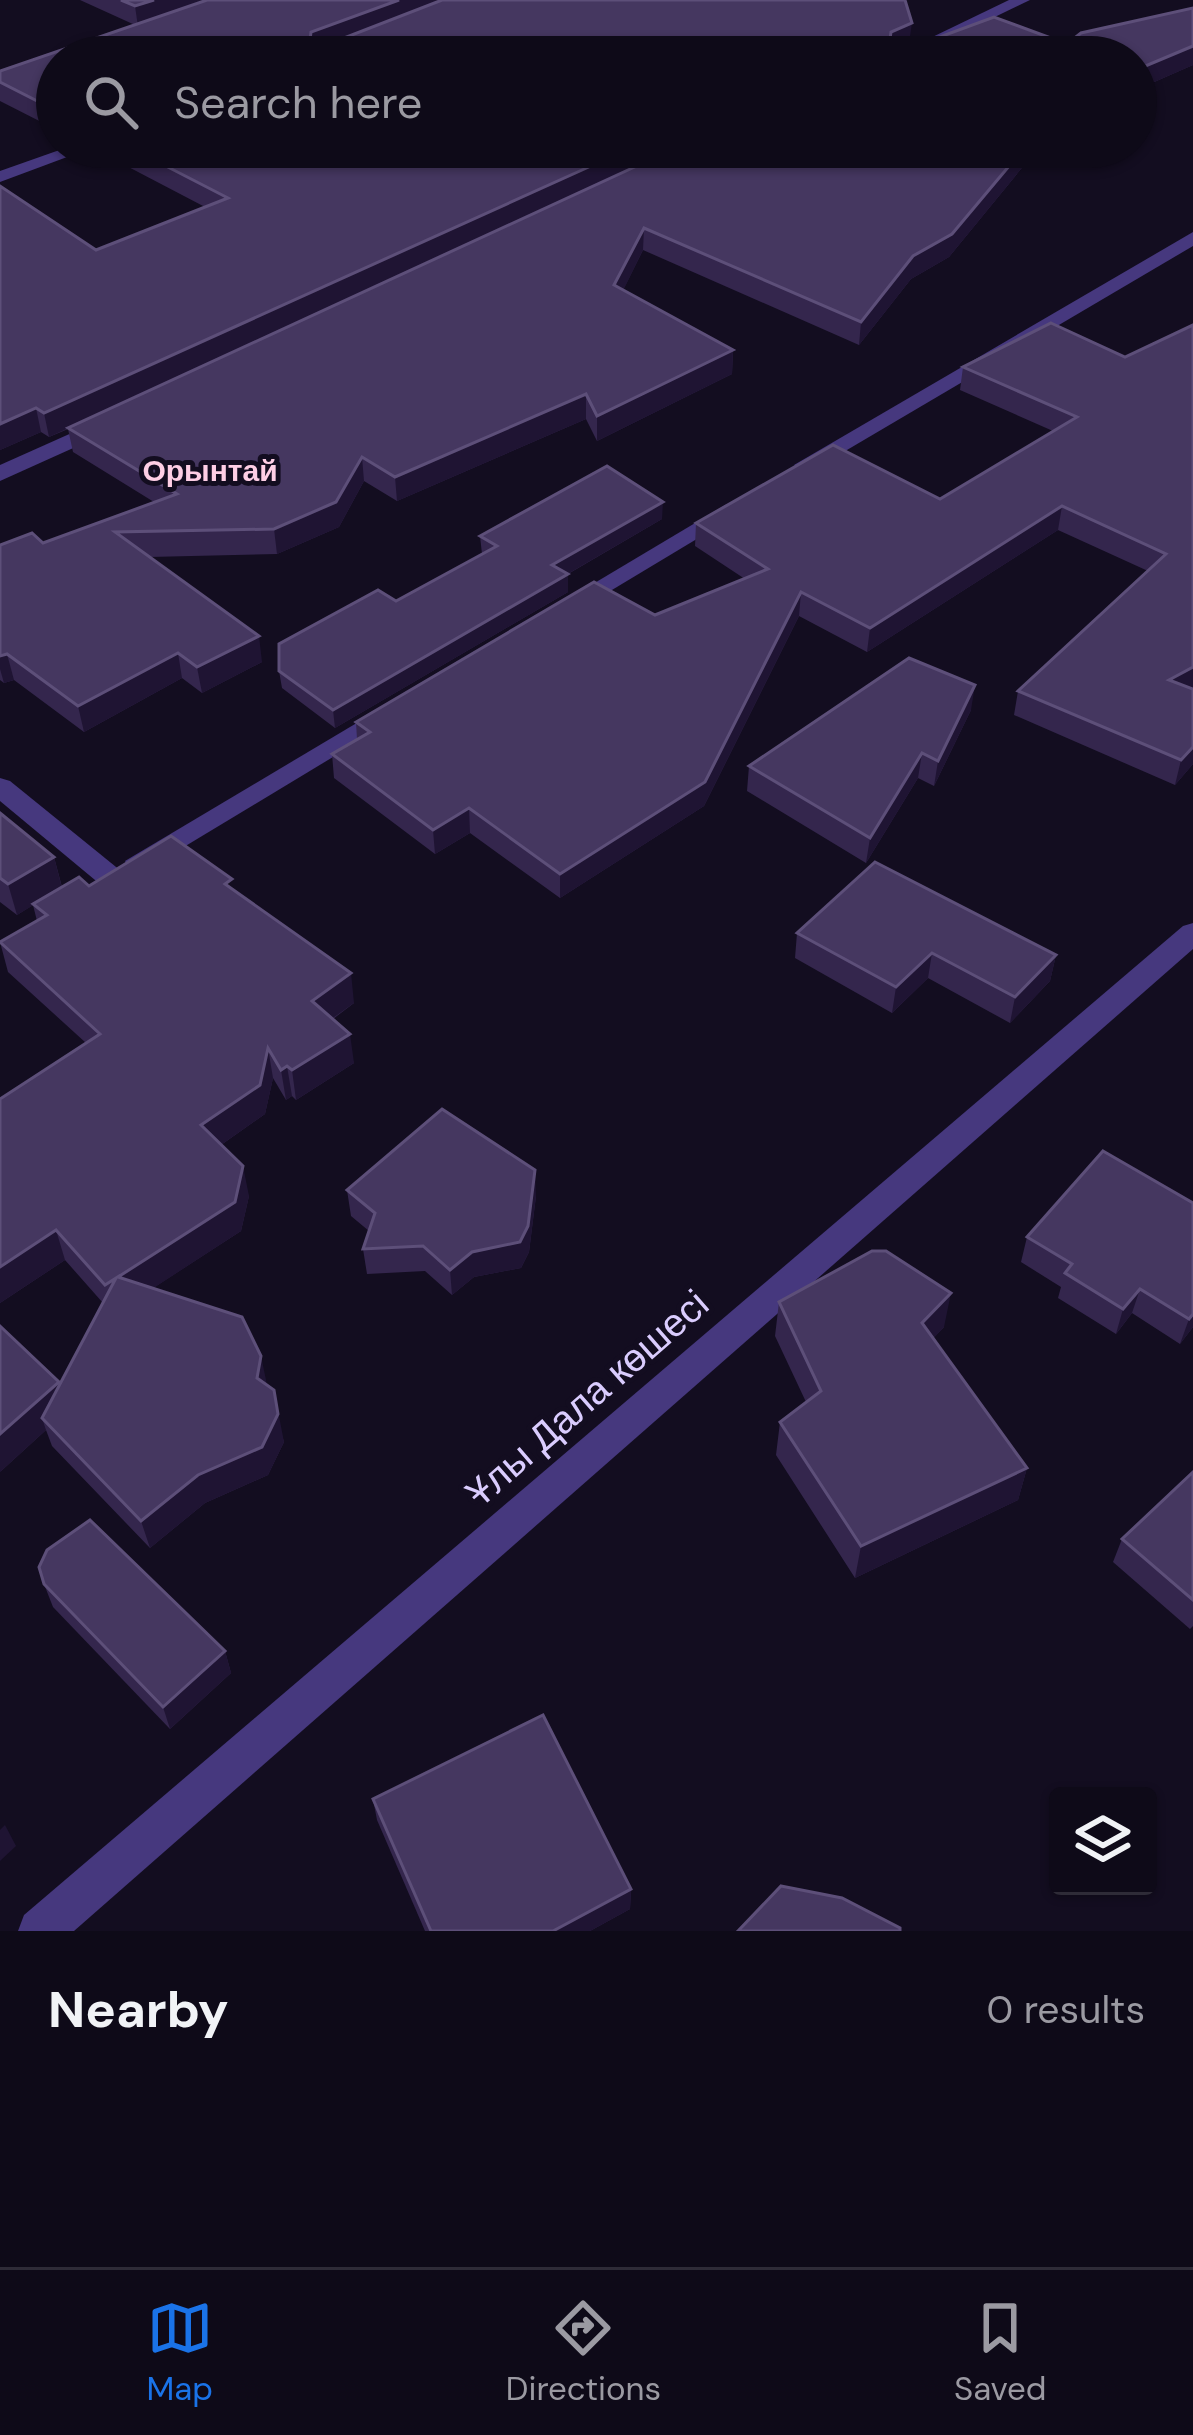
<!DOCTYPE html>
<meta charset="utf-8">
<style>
:root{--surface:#0e0a18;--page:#171321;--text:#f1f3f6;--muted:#9b9aa2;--line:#2e2b37;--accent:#1a73e8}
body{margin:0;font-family:"DM Sans",sans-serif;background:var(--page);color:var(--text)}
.controls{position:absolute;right:36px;bottom:36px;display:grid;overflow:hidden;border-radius:12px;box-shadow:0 3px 9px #0004}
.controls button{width:108px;height:108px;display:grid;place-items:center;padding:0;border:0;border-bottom:3px solid var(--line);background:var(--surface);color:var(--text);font:60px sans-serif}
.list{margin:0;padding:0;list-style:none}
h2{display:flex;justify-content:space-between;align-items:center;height:156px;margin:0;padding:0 48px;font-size:51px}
h2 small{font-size:39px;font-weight:400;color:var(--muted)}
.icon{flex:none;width:66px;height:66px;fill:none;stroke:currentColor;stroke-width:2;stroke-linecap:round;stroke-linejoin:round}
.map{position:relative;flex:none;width:1193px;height:1931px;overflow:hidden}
.search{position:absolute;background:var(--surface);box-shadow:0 3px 9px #0004;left:36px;right:36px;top:36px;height:132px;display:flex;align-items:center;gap:30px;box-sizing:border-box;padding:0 42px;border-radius:66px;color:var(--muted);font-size:45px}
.sheet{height:336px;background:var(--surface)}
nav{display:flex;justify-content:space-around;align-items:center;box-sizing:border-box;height:168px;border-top:3px solid var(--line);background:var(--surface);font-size:33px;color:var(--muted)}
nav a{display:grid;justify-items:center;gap:6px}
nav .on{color:var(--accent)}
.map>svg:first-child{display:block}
</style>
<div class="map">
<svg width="1193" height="1931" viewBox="0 0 1193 1931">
<rect width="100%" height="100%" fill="#130d20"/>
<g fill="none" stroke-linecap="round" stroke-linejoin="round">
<g fill="#46387e" fill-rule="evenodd">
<polygon points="1009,0 1030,0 912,57 891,57"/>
<polygon points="68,147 94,147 0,182 0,171"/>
<polygon points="1193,232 1193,246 813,470 805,472 794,465"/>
<polygon points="103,419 111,421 111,431 0,481 0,465"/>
<polygon points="727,504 739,511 735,516 577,611 568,613 556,606"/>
<polygon points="392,702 405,710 401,716 149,868 129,868 125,861"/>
<polygon points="0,778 10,781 121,871 125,878 121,885 101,885 0,801"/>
<polygon points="1193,923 1193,949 74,1931 18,1931 24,1915 1183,926"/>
</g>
</g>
<g fill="#34264d">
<polygon points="80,0 905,0 910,40 918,45 1067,44 1193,8 1193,65 1136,90 1136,57 57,57 57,130 0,101 0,71 135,25"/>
<polygon points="96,147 1039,147 949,257 911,279 859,345 643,250 623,290 733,350 732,374 597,441 586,419 397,501 364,481 339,527 277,554 149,557 262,662 202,693 182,678 84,732 14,680 4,683 0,680 0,545 43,543 154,502 73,452 68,429 49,437 41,432 0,450 0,186 96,250 205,207 96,150"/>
<polygon points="1193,325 1193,764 1175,785 1014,715 1018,691 1148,571 1058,530 867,652 799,616 704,806 560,898 470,833 435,854 334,778 332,754 357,739 356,722 655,615 745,579 695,546 696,523 940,499 1053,431 960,390 963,367 1125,357"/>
<polygon points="662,519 568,574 568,592 335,728 282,688 279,671 396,601 482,554 480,536"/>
<polygon points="971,710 934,786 918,778 866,863 747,791 749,766"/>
<polygon points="0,813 54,857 62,887 89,886 234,890 354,1003 333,1019 354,1063 296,1100 292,1096 286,1100 273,1078 265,1114 221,1145 249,1196 241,1231 153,1288 267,1385 284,1442 268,1475 205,1503 150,1548 52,1446 46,1430 0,1472 59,1382 60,1384 103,1303 65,1260 0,1303 0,1099 86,1043 8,972 0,942 37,921 33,905 17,915 0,902"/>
<polygon points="797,933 1056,955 1050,981 1010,1023 928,978 892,1013 795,958"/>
<polygon points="347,1190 536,1196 529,1252 521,1268 474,1277 452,1295 425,1271 367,1274 363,1249 369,1231 351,1216"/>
<polygon points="1193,1203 1193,1327 1180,1344 1132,1313 1116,1334 1058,1298 1061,1287 1021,1262 1027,1237"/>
<polygon points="779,1302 944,1327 933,1338 1027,1468 1018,1500 855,1578 776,1455 780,1422 806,1402 775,1336"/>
<polygon points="1193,1472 1193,1626 1190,1629 1113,1562 1122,1539"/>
<polygon points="44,1584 225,1651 231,1673 170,1729 53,1607"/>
<polygon points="373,1799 631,1889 630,1909 590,1931 425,1931 377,1820"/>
</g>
<g fill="#1f1433">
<polygon points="154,0 215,0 138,27 135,6"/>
<polygon points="399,0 455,0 313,57 310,40 311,32"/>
<polygon points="912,23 909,43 889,53 891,32"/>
<polygon points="1193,46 1193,65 1136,90 1136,70"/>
<polygon points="633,147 680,147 49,437 44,413"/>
<polygon points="1025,147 1039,147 949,257 911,279 859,345 861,322 913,256"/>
<polygon points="644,228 643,250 614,309 614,285"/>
<polygon points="733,350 732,374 597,441 597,416"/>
<polygon points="586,394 586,419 397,501 395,477"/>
<polygon points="36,408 41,432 0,450 0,424"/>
<polygon points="362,457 364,481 339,527 277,554 274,529"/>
<polygon points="663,502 662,519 552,583 552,565"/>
<polygon points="1062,506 1058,530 867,652 870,628"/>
<polygon points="568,574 568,592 335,728 333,710"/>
<polygon points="801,592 799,616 704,806 560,898 560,874"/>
<polygon points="259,636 262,662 202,693 197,667"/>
<polygon points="178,653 182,678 84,732 78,706"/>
<polygon points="7,654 14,680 4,683 0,669 0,656"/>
<polygon points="1193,667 1193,688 1163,704 1169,680"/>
<polygon points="975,685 971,710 934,786 938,761"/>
<polygon points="1193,747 1193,764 1175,785 1181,760"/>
<polygon points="922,753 918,778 866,863 870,838"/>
<polygon points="469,808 470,833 435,854 433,830"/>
<polygon points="54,857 62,888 17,915 8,884"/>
<polygon points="932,953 928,978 892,1013 896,987"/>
<polygon points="1056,955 1050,981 1010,1023 1015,997"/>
<polygon points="351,973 354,1003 316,1030 312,1001"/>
<polygon points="350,1034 354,1063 296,1100 292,1070"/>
<polygon points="268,1048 273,1078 265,1114 208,1154 201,1125"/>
<polygon points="287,1066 292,1096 286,1100 281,1070"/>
<polygon points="243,1166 249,1196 241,1231 126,1306 118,1277"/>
<polygon points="535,1170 536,1196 529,1252 521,1268 474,1277 452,1295 450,1270"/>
<polygon points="56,1230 65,1260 0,1303 0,1267"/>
<polygon points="1140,1289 1132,1313 1116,1334 1123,1309"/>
<polygon points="951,1293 944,1327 916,1357 922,1323"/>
<polygon points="1193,1314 1193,1327 1180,1344 1189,1319"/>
<polygon points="261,1356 267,1385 257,1378"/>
<polygon points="59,1382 69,1410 42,1418 46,1430 0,1472 0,1434"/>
<polygon points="274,1390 284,1442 268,1475 205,1503 150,1548 141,1521"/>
<polygon points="1027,1468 1018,1500 855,1578 861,1546"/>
<polygon points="225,1651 231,1673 170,1729 163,1707"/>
<polygon points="5,1825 16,1846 0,1861 0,1830"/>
<polygon points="631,1889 630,1909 590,1931 553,1931"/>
</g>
<g fill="#453760" stroke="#5d4f79" stroke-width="3">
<polygon points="121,0 154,0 135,6"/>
<polygon points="207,0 399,0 311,32 310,40 339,40 442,0 905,0 912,23 891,32 890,39 917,40 918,45 994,17 1067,44 1081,33 1193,8 1193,46 1136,70 1136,57 57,57 57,111 0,82 0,71"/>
<polygon points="129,147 633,147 44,413 36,408 0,424 0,186 96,250 228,198"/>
<polygon points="678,147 1025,147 952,234 913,256 861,322 644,228 614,285 733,350 597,416 586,394 395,477 362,457 336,502 274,529 115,532 259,636 197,667 178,653 78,706 7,654 0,656 0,545 32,533 43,543 177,494 68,428"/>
<polygon points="1051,323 1125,357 1193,325 1193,667 1169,680 1193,689 1193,747 1181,760 1018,691 1166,554 1062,506 870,628 801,592 705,782 560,874 469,808 433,830 332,754 370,732 356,722 594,582 655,615 768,569 696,523 833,445 940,499 1077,417 963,367"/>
<polygon points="607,466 663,502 552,565 568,574 333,710 279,671 279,644 378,590 396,601 497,546 480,536"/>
<polygon points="909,658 975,685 938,761 922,753 870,838 749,766"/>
<polygon points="0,813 54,857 8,884 0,878"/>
<polygon points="171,836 232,879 225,884 351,973 312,1001 350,1034 292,1070 287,1066 281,1070 268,1048 260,1085 201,1125 243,1166 235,1202 118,1277 242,1317 261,1356 257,1378 274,1390 278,1414 262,1447 198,1475 141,1521 42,1418 116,1278 105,1285 56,1230 0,1267 0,1099 100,1034 0,942 47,915 33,904 79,877 89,886"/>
<polygon points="875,862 1056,955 1015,997 932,953 896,987 797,933"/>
<polygon points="442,1109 535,1170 528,1226 520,1242 472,1252 450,1270 423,1246 363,1249 375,1213 347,1190"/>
<polygon points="1103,1151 1193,1203 1193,1314 1189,1319 1140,1289 1123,1309 1065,1273 1072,1264 1027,1237"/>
<polygon points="872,1251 886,1251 951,1293 922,1323 1027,1468 861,1546 780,1422 821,1391 779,1302"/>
<polygon points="0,1326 59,1382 0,1434"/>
<polygon points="1193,1472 1193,1600 1122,1539"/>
<polygon points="90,1520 225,1651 163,1707 44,1584 39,1567 47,1550"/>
<polygon points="543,1715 631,1889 553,1931 431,1931 373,1799"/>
<polygon points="781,1886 842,1898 900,1928 900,1931 738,1931"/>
</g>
<g text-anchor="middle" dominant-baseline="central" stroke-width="10" stroke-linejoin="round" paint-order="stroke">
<g font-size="30" font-weight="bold" fill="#fecee5" stroke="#130d20">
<text x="210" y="470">Орынтай</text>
</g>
<g font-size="39" fill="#daccfe" stroke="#130d20">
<text transform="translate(587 1398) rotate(-41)">Ұлы Дала көшесі</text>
</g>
</g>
</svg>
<div class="controls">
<button><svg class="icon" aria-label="layers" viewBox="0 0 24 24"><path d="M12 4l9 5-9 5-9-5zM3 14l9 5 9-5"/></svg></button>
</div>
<div class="search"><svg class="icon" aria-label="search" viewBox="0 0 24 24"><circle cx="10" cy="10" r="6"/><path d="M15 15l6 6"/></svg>Search here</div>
</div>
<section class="sheet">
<h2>Nearby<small>0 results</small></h2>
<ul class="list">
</ul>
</section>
<nav>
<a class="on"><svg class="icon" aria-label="map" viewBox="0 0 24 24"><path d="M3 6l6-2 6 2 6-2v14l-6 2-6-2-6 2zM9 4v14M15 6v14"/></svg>Map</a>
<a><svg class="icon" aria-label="directions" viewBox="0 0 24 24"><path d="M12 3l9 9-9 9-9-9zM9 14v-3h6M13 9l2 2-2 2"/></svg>Directions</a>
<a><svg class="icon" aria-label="saved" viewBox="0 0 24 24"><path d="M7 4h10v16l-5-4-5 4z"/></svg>Saved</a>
</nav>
